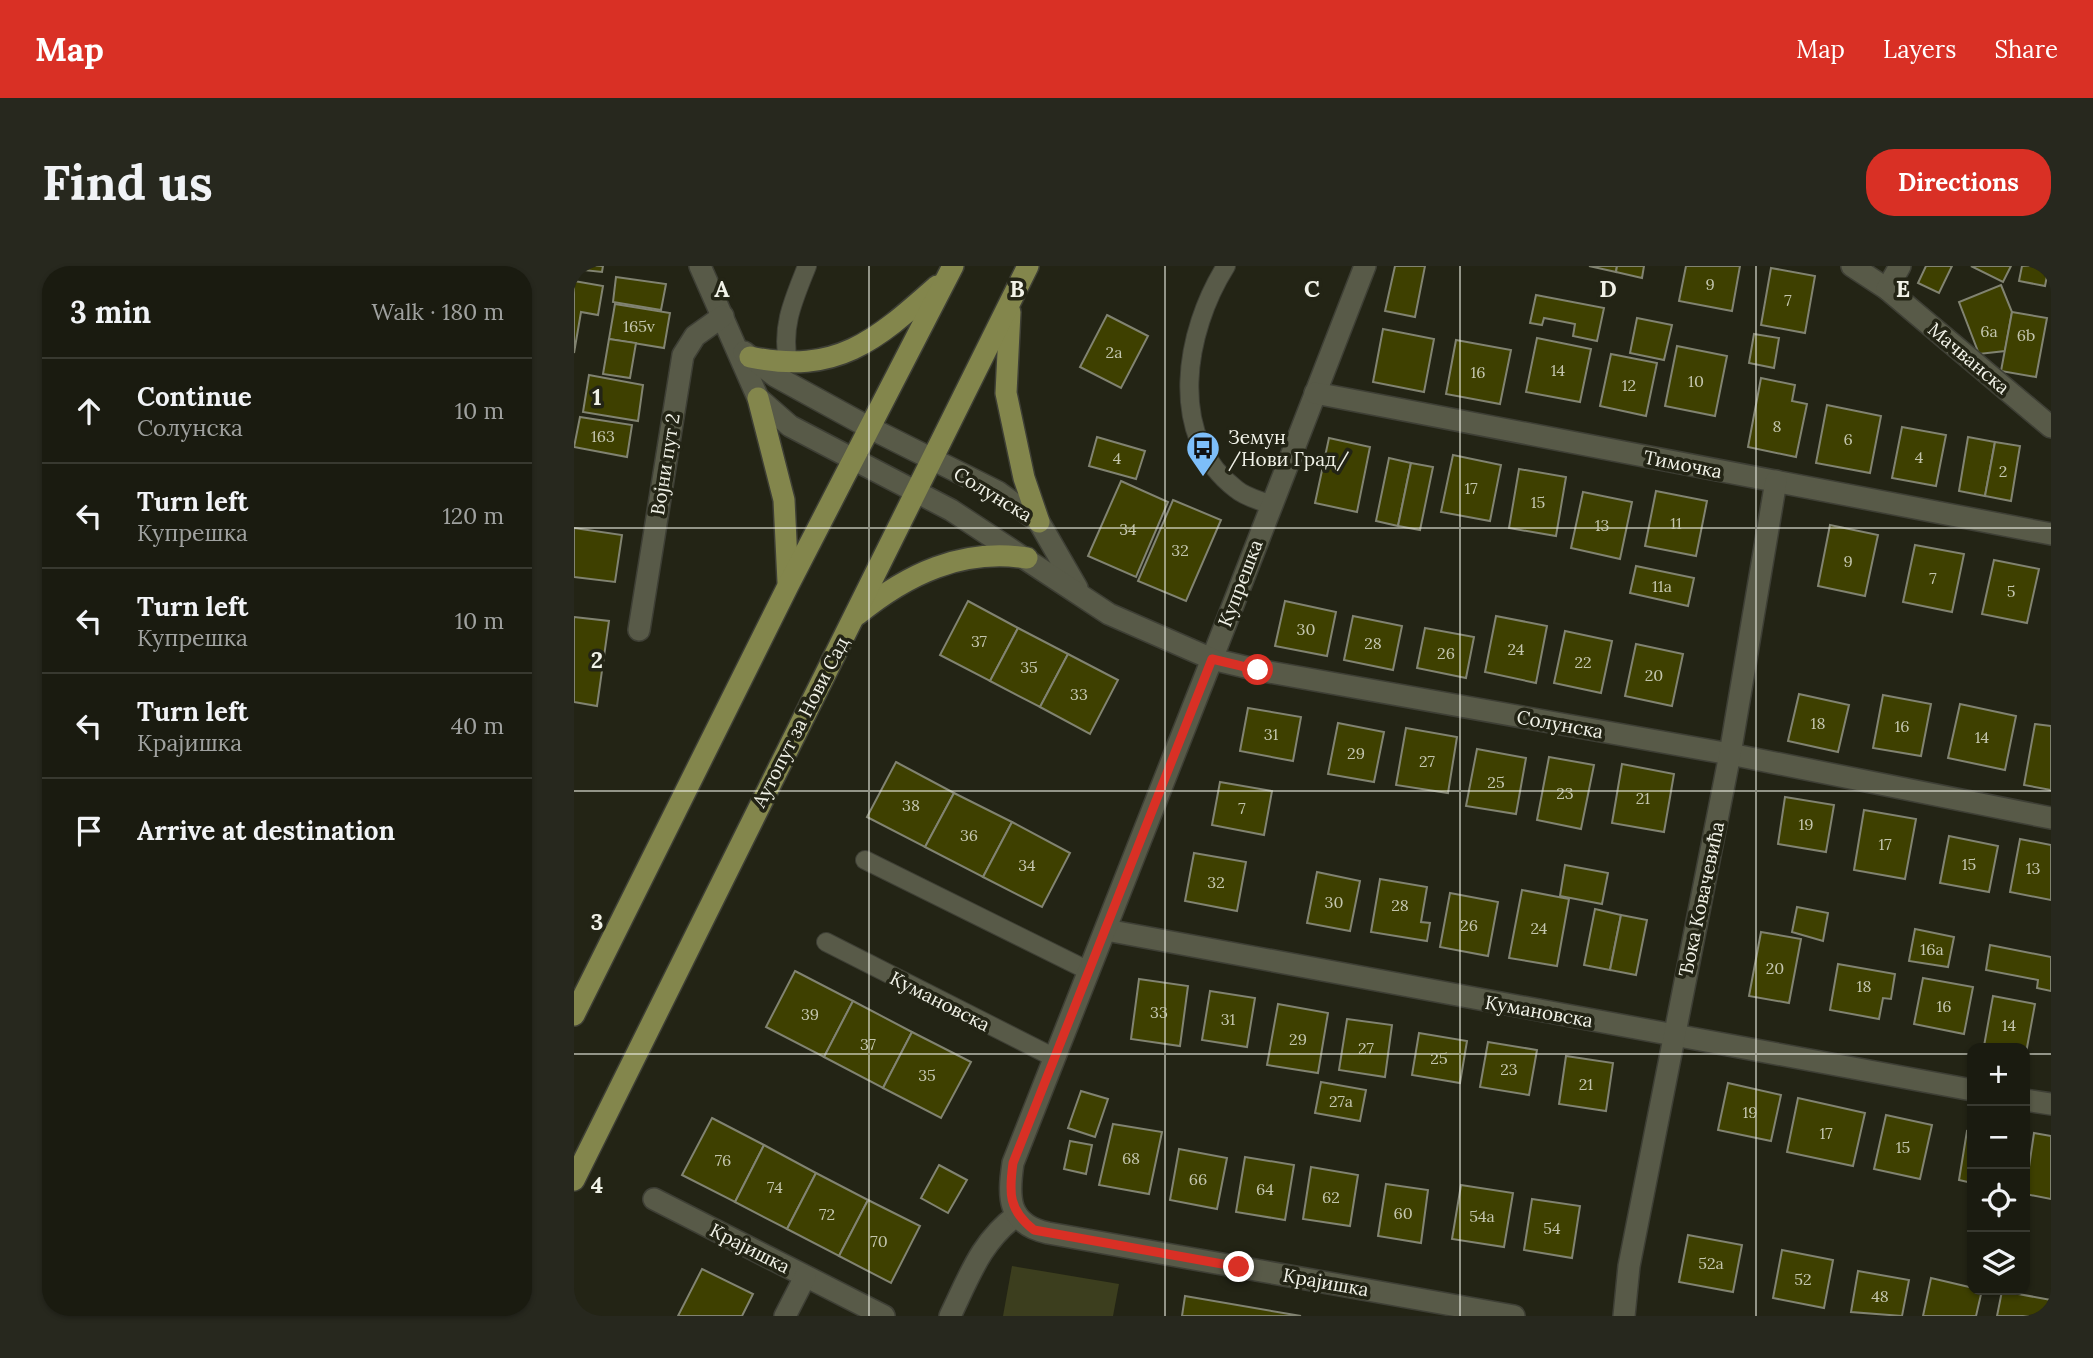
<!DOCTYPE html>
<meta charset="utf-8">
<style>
:root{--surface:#1a1b10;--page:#27281e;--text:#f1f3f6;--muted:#9fa19f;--line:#383930;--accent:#d93025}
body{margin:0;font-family:Lora,serif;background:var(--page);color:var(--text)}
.controls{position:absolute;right:21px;bottom:21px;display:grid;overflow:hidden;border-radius:14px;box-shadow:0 2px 5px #0004}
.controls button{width:63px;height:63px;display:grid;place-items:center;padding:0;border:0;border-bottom:2px solid var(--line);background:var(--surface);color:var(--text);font:35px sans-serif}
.stop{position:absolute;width:21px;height:21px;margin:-16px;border:5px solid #d93025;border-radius:50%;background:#fff}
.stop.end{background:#d93025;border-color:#fff;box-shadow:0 2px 7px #0008}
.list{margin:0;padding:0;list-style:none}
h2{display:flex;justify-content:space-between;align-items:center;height:91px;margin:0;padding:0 28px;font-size:30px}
h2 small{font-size:23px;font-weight:400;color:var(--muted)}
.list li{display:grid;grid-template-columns:46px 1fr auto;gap:21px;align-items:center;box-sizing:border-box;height:105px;padding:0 28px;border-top:2px solid var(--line)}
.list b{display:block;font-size:26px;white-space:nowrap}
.list p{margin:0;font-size:23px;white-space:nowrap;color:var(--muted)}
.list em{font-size:23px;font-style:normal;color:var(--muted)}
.icon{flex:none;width:38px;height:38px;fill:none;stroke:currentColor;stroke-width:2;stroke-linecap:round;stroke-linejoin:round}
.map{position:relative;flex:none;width:1477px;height:1050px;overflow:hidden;border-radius:28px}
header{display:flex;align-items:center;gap:42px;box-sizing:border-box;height:98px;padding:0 35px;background:var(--accent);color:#fff}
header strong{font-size:33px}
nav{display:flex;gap:38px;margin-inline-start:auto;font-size:24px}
.intro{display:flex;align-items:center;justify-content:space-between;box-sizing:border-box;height:168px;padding:0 42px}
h1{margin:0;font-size:49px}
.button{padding:18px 32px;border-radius:28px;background:var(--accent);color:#fff;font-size:24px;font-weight:700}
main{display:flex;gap:42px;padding:0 42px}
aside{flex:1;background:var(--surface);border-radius:28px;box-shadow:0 2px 5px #0004}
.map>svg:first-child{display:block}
</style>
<header>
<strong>Map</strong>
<nav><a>Map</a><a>Layers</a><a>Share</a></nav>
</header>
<div class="intro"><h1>Find us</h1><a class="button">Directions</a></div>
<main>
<aside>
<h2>3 min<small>Walk · 180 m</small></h2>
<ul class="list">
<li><svg class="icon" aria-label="ahead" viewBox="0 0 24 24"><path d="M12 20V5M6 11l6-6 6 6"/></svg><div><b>Continue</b><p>Солунска</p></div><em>10 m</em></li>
<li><svg class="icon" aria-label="left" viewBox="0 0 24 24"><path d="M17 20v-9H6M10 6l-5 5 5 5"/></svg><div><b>Turn left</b><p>Купрешка</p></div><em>120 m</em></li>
<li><svg class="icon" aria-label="left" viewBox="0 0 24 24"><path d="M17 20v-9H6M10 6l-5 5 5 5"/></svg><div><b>Turn left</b><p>Купрешка</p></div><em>10 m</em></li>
<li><svg class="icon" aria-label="left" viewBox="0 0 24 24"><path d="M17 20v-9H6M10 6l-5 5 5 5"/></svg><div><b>Turn left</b><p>Крајишка</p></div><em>40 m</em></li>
<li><svg class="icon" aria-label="arrive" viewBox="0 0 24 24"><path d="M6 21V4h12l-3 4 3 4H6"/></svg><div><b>Arrive at destination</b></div></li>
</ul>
</aside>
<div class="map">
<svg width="1477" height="1050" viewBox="0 0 1477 1050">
<rect width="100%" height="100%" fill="#232415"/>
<polygon fill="#3c3e1e" points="438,1000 545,1018 539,1050 429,1050"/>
<g fill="#3e4000" stroke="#818371" stroke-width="2">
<polygon points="0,0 29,0 28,6 0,3"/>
<polygon points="821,0 851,0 841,51 811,45"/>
<polygon points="1015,0 1043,0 1042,6"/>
<polygon points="1043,0 1070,0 1068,12 1042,6"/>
<polygon points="1112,0 1166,0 1158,45 1105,35"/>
<polygon points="1352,0 1378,0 1365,27 1344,17"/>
<polygon points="1397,0 1437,0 1429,16"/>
<polygon points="1448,0 1475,0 1471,20 1445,15"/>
<polygon points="1197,2 1241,10 1231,67 1187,59"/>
<polygon points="42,11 92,18 87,44 39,36"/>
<polygon points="0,15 29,20 24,49 7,46 0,87"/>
<polygon points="1427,19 1438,46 1431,85 1405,88 1385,36"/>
<polygon points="962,29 1030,42 1023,75 999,70 1001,58 970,52 968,59 956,57"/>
<polygon points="41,38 96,47 90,82 35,73"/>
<polygon points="1438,46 1473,52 1462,111 1427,105"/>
<polygon points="533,49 574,70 547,122 506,101"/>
<polygon points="1063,52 1098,59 1090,94 1056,87"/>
<polygon points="809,63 860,73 850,126 799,116"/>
<polygon points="1180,68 1205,72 1200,102 1175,97"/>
<polygon points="963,72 1017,83 1006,136 952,126"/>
<polygon points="35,73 62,77 56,112 29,108"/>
<polygon points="882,74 937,84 926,138 872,128"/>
<polygon points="1103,80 1153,90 1141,150 1091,140"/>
<polygon points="1037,88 1083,97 1072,150 1026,140"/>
<polygon points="15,109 69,119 64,155 9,146"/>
<polygon points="1187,112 1221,119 1218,135 1233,138 1222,191 1174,181"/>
<polygon points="1253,139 1307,150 1296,207 1242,197"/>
<polygon points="6,151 58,159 53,191 0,181"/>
<polygon points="1328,161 1372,169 1362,220 1318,212"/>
<polygon points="523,171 571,185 562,213 515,200"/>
<polygon points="1394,171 1421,176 1411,230 1385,225"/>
<polygon points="755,172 796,181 783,246 741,237"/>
<polygon points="1421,176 1446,180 1437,235 1411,230"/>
<polygon points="879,189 927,199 916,255 867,246"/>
<polygon points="815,192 837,197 824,260 802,255"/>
<polygon points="837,197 859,201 846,264 824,260"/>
<polygon points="945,203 992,211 982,270 935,262"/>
<polygon points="547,215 594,236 562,311 514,290"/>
<polygon points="1082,225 1133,235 1122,290 1071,280"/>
<polygon points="1009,226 1058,236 1046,293 997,282"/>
<polygon points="599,234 647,254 612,335 564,315"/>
<polygon points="1256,259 1304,269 1291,330 1244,320"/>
<polygon points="0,262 48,269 41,316 0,311"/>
<polygon points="1341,279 1390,288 1378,346 1329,336"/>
<polygon points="1420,294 1465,303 1453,357 1408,348"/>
<polygon points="1062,300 1120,312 1114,340 1056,327"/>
<polygon points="394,335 444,362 416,415 366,389"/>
<polygon points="711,335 762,346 753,390 701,380"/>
<polygon points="779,350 828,360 819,404 770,394"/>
<polygon points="922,350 973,360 962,417 911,406"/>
<polygon points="0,351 35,355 23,440 0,436"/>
<polygon points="444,362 494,388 466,441 416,415"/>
<polygon points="851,362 900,371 892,412 843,402"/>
<polygon points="991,365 1038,375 1027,427 980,417"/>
<polygon points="1062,378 1109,388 1098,440 1051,430"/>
<polygon points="494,388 544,414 516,468 466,441"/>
<polygon points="1225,428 1275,439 1264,486 1214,475"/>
<polygon points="1309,429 1357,438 1347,490 1299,482"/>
<polygon points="1386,438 1442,450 1431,504 1374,492"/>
<polygon points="674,442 727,451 719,495 666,485"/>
<polygon points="764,457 810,466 800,516 754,508"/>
<polygon points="1461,458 1477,460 1477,524 1450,519"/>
<polygon points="832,462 883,471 874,527 822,519"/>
<polygon points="903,483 952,492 942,548 892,540"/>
<polygon points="975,491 1020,499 1007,563 963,554"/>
<polygon points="322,496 380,527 351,581 293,551"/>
<polygon points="1048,498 1100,508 1090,566 1038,557"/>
<polygon points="646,516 698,525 690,569 638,559"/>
<polygon points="380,527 438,556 409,611 351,581"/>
<polygon points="1211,531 1260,539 1252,586 1204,578"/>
<polygon points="1290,544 1342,553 1331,613 1280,604"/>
<polygon points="438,556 496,587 468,641 409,611"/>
<polygon points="1375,570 1424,580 1415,626 1366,617"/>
<polygon points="1446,573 1477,579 1477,634 1436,626"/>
<polygon points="620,587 672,596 663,645 611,635"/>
<polygon points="991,599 1034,607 1028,638 986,630"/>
<polygon points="743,606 786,615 776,665 733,657"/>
<polygon points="806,613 853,621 847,656 856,657 853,675 797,666"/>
<polygon points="948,624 995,633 983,700 935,692"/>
<polygon points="876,627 924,636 914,690 866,681"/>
<polygon points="1223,641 1254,647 1249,675 1218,666"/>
<polygon points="1021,643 1047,649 1036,704 1010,699"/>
<polygon points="1047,649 1073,654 1062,709 1036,704"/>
<polygon points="1341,663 1380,671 1374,701 1335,695"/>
<polygon points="1187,666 1227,673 1215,737 1175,730"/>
<polygon points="1416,679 1477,691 1477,725 1463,722 1464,714 1412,704"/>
<polygon points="1264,698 1321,708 1317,733 1309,732 1305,753 1256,744"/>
<polygon points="221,705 279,735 250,791 192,761"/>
<polygon points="1349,712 1399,721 1390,768 1340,758"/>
<polygon points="565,713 614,720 606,780 557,773"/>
<polygon points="636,725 681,732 673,781 628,774"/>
<polygon points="1419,730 1461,738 1452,787 1451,782 1410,780"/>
<polygon points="279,735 338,766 309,822 250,791"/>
<polygon points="704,738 754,747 744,807 693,799"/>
<polygon points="773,753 818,759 811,811 765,804"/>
<polygon points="338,766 397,796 367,852 309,822"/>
<polygon points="845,767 893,775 886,817 838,809"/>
<polygon points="914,776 963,784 955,829 906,821"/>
<polygon points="992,790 1039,797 1032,845 985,838"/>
<polygon points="747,816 792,824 786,855 741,847"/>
<polygon points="1154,817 1207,829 1197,875 1144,864"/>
<polygon points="507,825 534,833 521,871 494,862"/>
<polygon points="1224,832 1291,847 1279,900 1213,886"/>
<polygon points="1312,849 1358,859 1346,913 1300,903"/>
<polygon points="138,852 190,879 161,936 108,909"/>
<polygon points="539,858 588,866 575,928 525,919"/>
<polygon points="1393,865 1398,866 1398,917 1385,914"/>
<polygon points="1460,867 1477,870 1477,933 1451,928"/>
<polygon points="496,875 518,879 512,908 490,903"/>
<polygon points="190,879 242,907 213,963 161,936"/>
<polygon points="605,883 653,892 643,943 596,934"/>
<polygon points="671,891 720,899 711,954 662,946"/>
<polygon points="365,899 393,914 374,947 347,932"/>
<polygon points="737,901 784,909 776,960 729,953"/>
<polygon points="242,907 294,934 265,990 213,963"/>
<polygon points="812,918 854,924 847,977 804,970"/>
<polygon points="887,919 939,927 930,981 878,973"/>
<polygon points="958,933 1006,940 998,992 950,984"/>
<polygon points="294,934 346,960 317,1017 265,990"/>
<polygon points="1114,969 1168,979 1159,1026 1105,1016"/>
<polygon points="1208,984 1259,994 1250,1042 1199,1032"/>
<polygon points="128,1003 179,1028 168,1050 104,1050"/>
<polygon points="1284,1005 1335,1014 1328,1050 1277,1046"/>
<polygon points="1357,1012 1408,1024 1402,1050 1349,1050"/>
<polygon points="1428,1025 1477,1034 1475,1050 1423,1050"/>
<polygon points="611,1030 727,1050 608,1050"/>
</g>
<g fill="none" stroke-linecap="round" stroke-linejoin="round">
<g stroke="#3e3f35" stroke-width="20">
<g id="service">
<path d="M652 0C611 65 592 170 662 223 671 231 685 234 697 239"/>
<path d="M214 95C207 60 220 33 233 0"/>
<polyline points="291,594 515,705"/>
<polyline points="252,676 481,792"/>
</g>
</g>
<g stroke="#3e3f35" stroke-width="24">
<g id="minor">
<polyline points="126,0 184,132 216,160 279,193"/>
<polyline points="791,0 638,393 684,404 1156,488 1477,552"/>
<polyline points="1278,0 1313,23 1477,161"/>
<polyline points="1313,23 1326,0"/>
<polyline points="170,86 201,110 296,162"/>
<polyline points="741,127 1477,268"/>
<polyline points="65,364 109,89 121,70 149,50"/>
<polyline points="532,664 1398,824"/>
<polyline points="1451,834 1477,838"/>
<polyline points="80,933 310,1050"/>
<polyline points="211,1050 231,1011"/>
<path d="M376 1050C395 1011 407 975 443 949"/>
<polyline points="1050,1050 1055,1000 1156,488 1202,215"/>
</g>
</g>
<g stroke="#3e3f35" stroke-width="24">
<g id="secondary">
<polyline points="296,162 424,226 465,256 503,322"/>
<path d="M279 193 377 244 535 348 638 393 439 897C434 931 433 958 474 967L940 1050"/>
</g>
</g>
<g stroke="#3e3f35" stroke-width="24">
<g id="primary">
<polyline points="436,46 432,127 450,212 465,256"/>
<path d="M176 91C263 109 301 75 363 20"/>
<polyline points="184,132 210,234 214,316"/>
<path d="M283 349C333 308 388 282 453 292"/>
<polyline points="0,749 214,320 379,0"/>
<polyline points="0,914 454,0"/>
</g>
</g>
<use href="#service" stroke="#585a48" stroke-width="18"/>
<use href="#minor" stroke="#585a48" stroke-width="21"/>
<use href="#secondary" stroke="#585a48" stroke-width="21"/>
<use href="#primary" stroke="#83864c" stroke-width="21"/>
</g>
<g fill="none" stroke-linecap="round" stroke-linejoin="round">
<path stroke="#d93025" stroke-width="9" d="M665 1001 460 964C434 944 435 926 439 897L638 393 684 404"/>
</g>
<path fill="none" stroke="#f1f2e8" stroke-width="2" stroke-opacity="0.55" d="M295 0V1050M591 0V1050M886 0V1050M1182 0V1050M0 262H1477M0 525H1477M0 788H1398M1451 788H1477"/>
<defs>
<g id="bus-pin" transform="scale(1.75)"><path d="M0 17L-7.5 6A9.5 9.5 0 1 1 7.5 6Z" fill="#7dbef9" stroke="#232415"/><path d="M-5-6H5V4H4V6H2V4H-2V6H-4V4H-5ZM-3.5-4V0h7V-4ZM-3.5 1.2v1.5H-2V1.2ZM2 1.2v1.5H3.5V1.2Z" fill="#111"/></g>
</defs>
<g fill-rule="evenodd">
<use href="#bus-pin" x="629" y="182"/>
</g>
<g text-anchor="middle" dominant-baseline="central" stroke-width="7" stroke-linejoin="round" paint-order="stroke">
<g font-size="16" fill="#c4c6ae">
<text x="1136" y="18">9</text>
<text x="1214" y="34">7</text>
<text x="65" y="60">165v</text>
<text x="1415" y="65">6a</text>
<text x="1452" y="69">6b</text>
<text x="540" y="86">2a</text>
<text x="984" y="104">14</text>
<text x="904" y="106">16</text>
<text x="1122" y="115">10</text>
<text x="1055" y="119">12</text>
<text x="1203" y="160">8</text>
<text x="29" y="170">163</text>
<text x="1274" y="173">6</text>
<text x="1345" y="191">4</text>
<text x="543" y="192">4</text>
<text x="1429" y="205">2</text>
<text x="897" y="222">17</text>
<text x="964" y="236">15</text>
<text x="1102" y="257">11</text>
<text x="1028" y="259">13</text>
<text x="554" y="263">34</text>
<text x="606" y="284">32</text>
<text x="1274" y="295">9</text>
<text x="1359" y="312">7</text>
<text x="1088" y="320">11a</text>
<text x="1437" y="325">5</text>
<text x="732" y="363">30</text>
<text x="405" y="375">37</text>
<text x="799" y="377">28</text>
<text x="942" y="383">24</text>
<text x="872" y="387">26</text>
<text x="1009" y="396">22</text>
<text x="455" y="401">35</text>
<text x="1080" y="409">20</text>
<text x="505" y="428">33</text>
<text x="1244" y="457">18</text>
<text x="1328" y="460">16</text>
<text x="697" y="468">31</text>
<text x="1408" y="471">14</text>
<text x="782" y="487">29</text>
<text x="853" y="495">27</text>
<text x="922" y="516">25</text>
<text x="991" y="527">23</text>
<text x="1069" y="532">21</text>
<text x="337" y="539">38</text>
<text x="668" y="542">7</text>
<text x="1232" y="558">19</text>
<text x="395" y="569">36</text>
<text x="1311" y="578">17</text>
<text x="1395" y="598">15</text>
<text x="453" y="599">34</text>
<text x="1459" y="602">13</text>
<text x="642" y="616">32</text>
<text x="760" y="636">30</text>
<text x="826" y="639">28</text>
<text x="895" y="659">26</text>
<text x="965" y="662">24</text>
<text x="1358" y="683">16a</text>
<text x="1201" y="702">20</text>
<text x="1290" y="720">18</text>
<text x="1370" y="740">16</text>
<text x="585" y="746">33</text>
<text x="236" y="748">39</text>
<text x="654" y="753">31</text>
<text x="1435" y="759">14</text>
<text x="724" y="773">29</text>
<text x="294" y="778">37</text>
<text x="792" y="782">27</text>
<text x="865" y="792">25</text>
<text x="935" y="803">23</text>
<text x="353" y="809">35</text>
<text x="1012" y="818">21</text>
<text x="767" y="835">27a</text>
<text x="1176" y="846">19</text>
<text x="1252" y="867">17</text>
<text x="1329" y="881">15</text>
<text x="557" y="892">68</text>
<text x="149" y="894">76</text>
<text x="624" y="913">66</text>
<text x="201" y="921">74</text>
<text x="691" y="923">64</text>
<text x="757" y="931">62</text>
<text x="829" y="947">60</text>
<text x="253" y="948">72</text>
<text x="908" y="950">54a</text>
<text x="978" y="962">54</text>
<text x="305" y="975">70</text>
<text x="1137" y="997">52a</text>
<text x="1229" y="1013">52</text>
<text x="1306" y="1030">48</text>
</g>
<g font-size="19" fill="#f1f2e8" stroke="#232415">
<text transform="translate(1395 92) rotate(40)">Мачванска</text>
<text transform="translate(91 198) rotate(-81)">Војни пут 2</text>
<text transform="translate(1109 198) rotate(11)">Тимочка</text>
<text transform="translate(419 228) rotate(31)">Солунска</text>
<text transform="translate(666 317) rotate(-69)">Купрешка</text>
<text transform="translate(226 456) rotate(-63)">Аутопут за Нови Сад</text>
<text transform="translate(986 458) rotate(10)">Солунска</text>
<text transform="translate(1127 633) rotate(-78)">Ђока Ковачевића</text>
<text transform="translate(366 735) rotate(27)">Кумановска</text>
<text transform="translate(965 745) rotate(10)">Кумановска</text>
<text transform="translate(176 982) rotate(27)">Крајишка</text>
<text transform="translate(752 1016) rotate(10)">Крајишка</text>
</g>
<g font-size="19" fill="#f1f2e8" stroke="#232415" text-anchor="start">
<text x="654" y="171">Земун<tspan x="654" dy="22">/Нови Град/</tspan></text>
</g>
</g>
<g font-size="23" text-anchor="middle" font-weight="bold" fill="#f1f2e8" stroke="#232415" stroke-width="7" stroke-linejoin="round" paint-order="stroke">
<text x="148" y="31">A</text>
<text x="443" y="31">B</text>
<text x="738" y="31">C</text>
<text x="1034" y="31">D</text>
<text x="1329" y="31">E</text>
<text x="23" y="139">1</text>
<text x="23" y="402">2</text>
<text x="23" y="664">3</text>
<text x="23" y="927">4</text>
</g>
</svg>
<div class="controls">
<button>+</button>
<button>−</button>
<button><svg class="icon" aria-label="locate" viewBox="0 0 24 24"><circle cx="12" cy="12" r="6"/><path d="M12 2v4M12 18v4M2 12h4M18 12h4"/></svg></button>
<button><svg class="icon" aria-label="layers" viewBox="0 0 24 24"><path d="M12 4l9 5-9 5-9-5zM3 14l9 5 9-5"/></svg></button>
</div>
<div class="stop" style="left:684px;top:404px"></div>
<div class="stop end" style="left:665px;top:1001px"></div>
</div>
</main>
